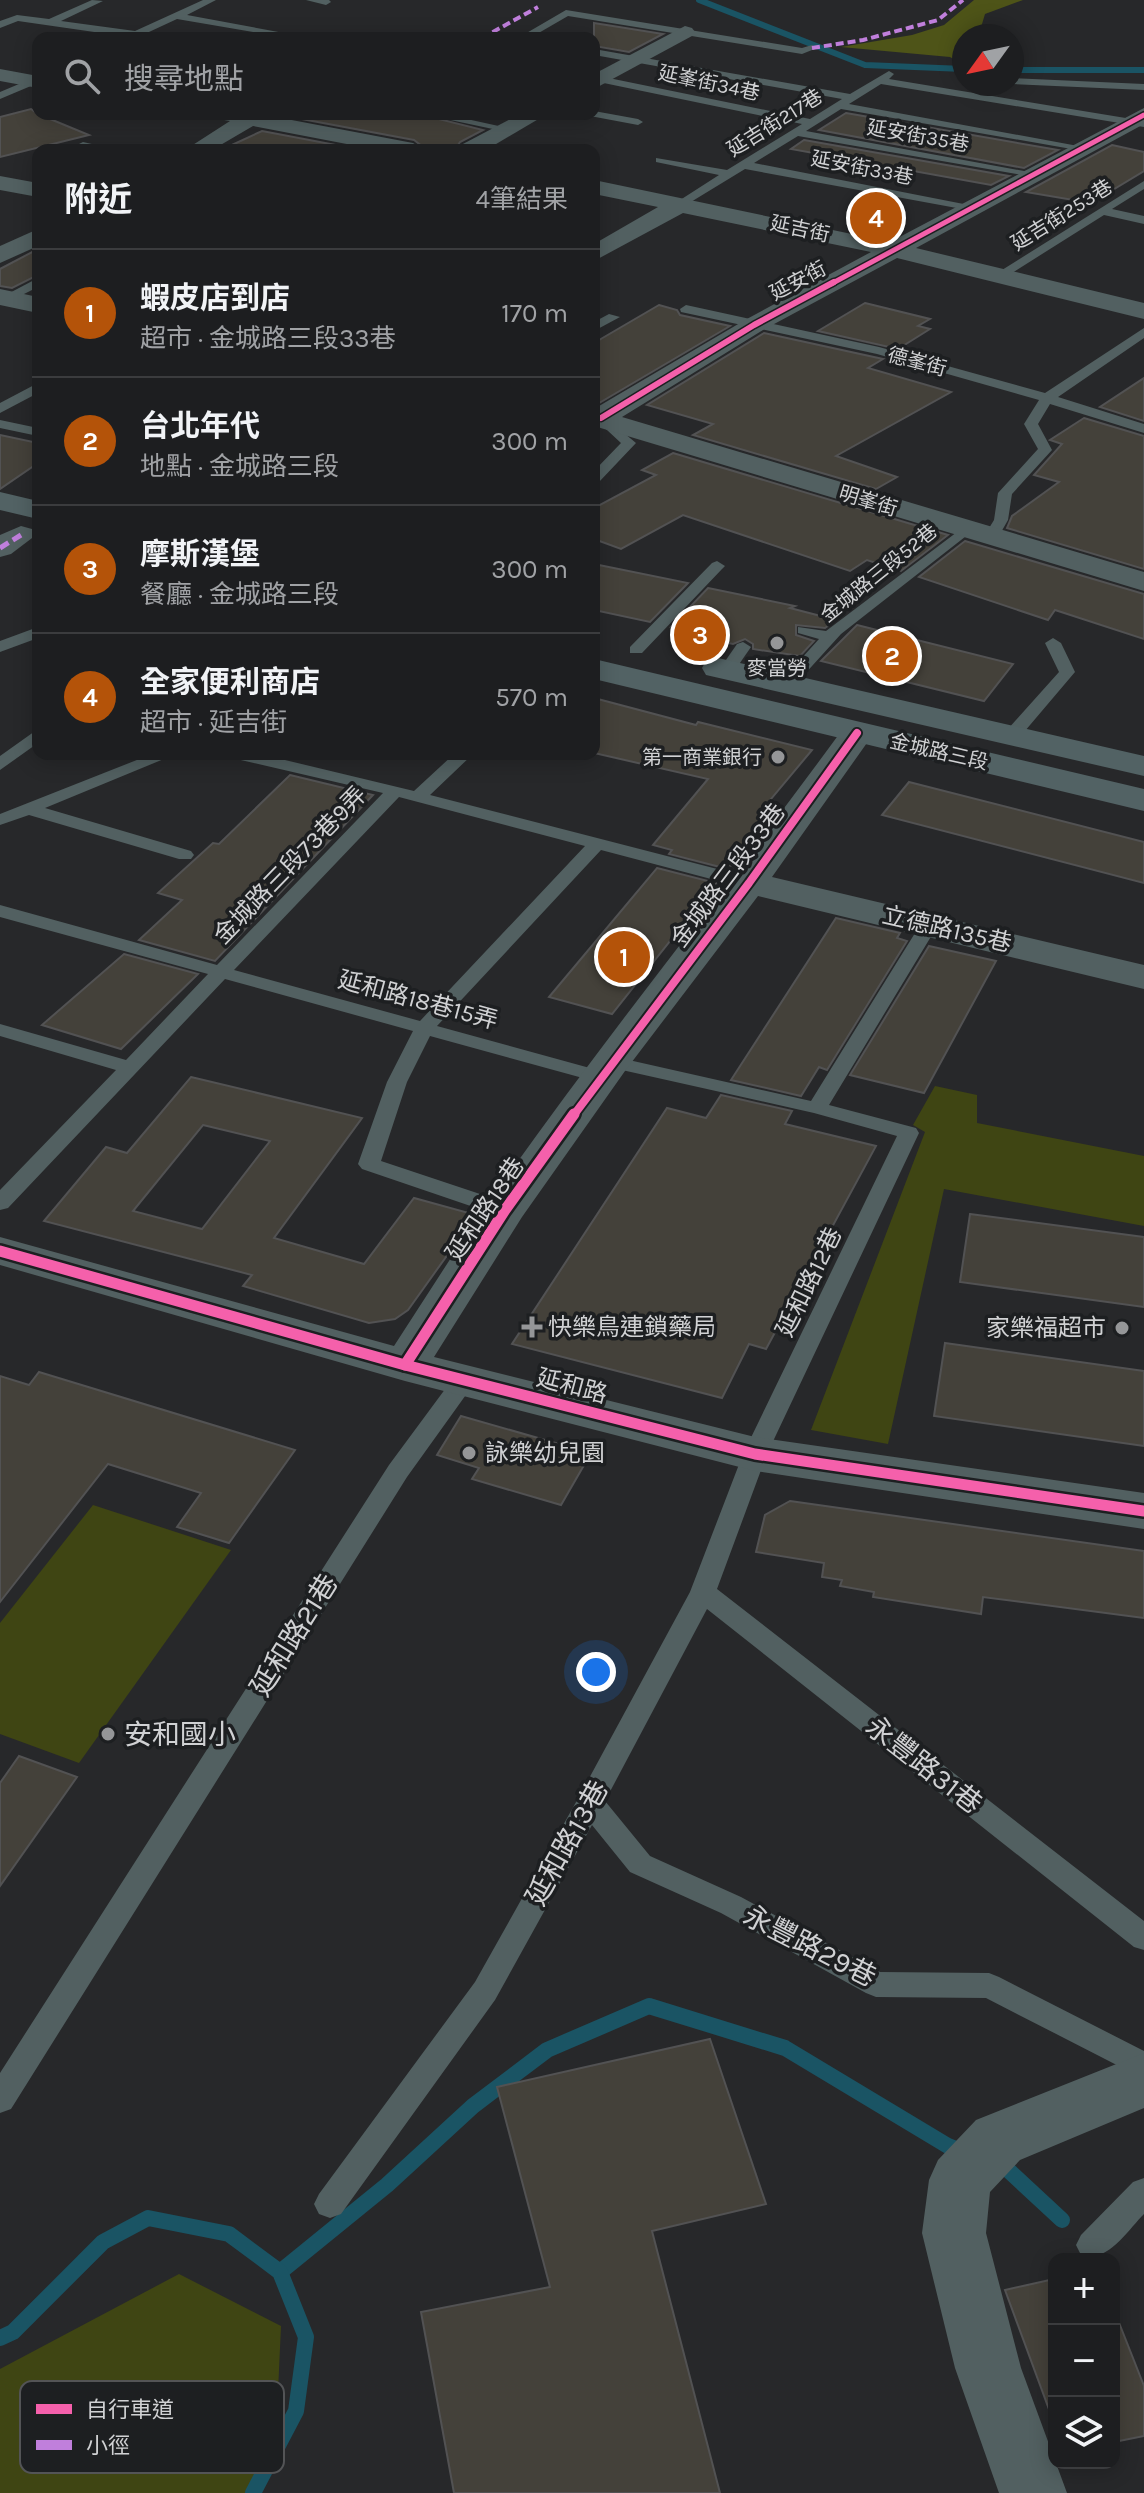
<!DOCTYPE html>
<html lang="zh-TW">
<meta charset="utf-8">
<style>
:root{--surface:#1d1e20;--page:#252729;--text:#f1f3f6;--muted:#a0a2a5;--line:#3b3c3e;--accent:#b45309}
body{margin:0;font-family:Karla,"Noto Sans TC",sans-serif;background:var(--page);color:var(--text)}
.controls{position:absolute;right:24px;bottom:24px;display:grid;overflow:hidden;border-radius:16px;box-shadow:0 4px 20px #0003}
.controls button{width:72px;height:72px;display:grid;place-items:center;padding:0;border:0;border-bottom:2px solid var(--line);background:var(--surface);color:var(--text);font:40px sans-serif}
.compass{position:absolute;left:952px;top:24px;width:72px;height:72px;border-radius:50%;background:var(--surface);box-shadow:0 4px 20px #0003;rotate:237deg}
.you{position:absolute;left:596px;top:1672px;width:28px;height:28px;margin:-20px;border:6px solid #fff;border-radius:50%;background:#1a73e8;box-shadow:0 0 0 12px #1a73e833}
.badge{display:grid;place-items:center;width:52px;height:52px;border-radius:50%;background:var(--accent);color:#fff;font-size:26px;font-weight:700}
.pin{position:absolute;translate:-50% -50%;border:4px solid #fff;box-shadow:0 2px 8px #0006}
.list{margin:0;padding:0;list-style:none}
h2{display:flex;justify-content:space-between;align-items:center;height:104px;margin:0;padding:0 32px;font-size:34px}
h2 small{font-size:26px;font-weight:400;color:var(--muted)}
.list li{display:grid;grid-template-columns:52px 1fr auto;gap:24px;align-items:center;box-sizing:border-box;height:128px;padding:0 32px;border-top:2px solid var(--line)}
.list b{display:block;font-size:30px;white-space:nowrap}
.list p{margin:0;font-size:26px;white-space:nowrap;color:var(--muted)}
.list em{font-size:26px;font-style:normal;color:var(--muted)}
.icon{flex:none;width:44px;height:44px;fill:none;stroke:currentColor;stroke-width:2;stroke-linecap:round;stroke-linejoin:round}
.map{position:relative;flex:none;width:1144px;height:2493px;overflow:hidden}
.search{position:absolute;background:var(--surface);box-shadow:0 4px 20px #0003;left:32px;top:32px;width:568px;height:88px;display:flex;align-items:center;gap:20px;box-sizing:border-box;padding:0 28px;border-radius:16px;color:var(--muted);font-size:30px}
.panel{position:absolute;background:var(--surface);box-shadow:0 4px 20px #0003;left:32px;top:144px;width:568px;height:616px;border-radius:16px}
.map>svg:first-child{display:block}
</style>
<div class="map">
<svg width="1144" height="2493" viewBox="0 0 1144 2493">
<rect width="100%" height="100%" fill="#27282a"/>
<g fill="#3f4513">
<polygon points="935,1086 977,1095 977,1123 1144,1156 1144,1226 944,1189 888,1444 811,1430 925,1132 913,1125"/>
<polygon points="93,1505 231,1550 79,1763 0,1734 0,1623"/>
<polygon points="179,2274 281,2326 276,2436 255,2493 0,2493 0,2369"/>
</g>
<polygon fill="#4e5418" points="974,0 1023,0 985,14 979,34 982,36 964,36 964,65 950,57 841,47 912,35 944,25"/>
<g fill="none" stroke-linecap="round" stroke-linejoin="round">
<g stroke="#1a5464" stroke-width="6">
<polyline points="699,0 865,65 964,69"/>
<polyline points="1012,70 1144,70"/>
</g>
<g stroke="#1a5464" stroke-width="16">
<polyline points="998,2165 1007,2169 1062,2220"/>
<polyline points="280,2272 387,2185 473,2106 547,2050 649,2006 785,2048 948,2146 966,2153"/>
<polyline points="0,2338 13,2332 103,2242 148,2218 229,2234 280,2272 306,2337 296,2411 253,2493"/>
</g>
</g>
<g fill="#44413a" stroke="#525253" stroke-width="2" fill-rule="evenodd">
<polygon points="594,23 663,34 629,52 594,46"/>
<polygon points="31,109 38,114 89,135 0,157 0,117"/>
<polygon points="846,113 1058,150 1024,168 819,130"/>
<polygon points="297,114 419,114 483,130 460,142 455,150 427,150 414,140 291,117"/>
<polygon points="262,131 362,150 221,150"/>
<polygon points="804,140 1009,176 991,185 791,149"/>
<polygon points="1112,145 1144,152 1144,171 1091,203 1026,192"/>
<polygon points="38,249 38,275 12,288 0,286 0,269"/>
<polygon points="865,303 930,319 918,326 930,329 898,349 818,331"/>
<polygon points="659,305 677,310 680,315 730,326 594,406 594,343"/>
<polygon points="764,333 883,359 868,368 951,392 836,456 897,477 876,489 693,435 713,424 647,405"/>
<polygon points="1144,378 1144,421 1100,407"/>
<polygon points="1084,418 1144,436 1144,569 1007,528 1012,516 1059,482 1034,475 1062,444 1050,440"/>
<polygon points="0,435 38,443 38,463 0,489"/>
<polygon points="673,453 948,535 901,571 867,560 850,571 683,515 621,549 594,539 594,508 656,475 642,470"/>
<polygon points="965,541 1144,594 1144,639 1055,610 1048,620 919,577"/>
<polygon points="594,564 688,583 650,622 594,610"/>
<polygon points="708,588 795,606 790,608 836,620 825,628 796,625 796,635 814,641 800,656 753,649 753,644 745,639 733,644 683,633 685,630 671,627"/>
<polygon points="857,625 1013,664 984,701 821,661"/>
<polygon points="594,698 696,725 698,722 812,750 761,811 773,814 728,869 669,854 672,850 653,845 708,779 594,753"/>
<polygon points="290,775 373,795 215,961 139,940 182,900 158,893 213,843 219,844"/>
<polygon points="909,782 1144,842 1144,883 882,815"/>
<polygon points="657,868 716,883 612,1014 549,997"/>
<polygon points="836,918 900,933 897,938 907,941 827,1070 819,1067 801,1096 731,1080"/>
<polygon points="929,946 996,961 924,1093 850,1075"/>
<polygon points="124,954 198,974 121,1049 42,1025"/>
<path d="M191 1077 362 1118 274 1238 364 1264 414 1198 476 1215 408 1310 395 1319 369 1323 243 1286 252 1275 44 1221 106 1147 127 1153ZM203 1125 270 1141 202 1229 133 1211Z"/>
<polygon points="721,1095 792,1111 785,1124 876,1146 766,1349 749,1344 722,1398 512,1344 667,1108 706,1118"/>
<polygon points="970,1214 1144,1237 1144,1307 960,1282"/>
<polygon points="945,1343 1144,1371 1144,1446 934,1416"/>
<polygon points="39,1372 295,1450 229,1543 177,1527 201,1493 108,1464 0,1602 0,1376 29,1385"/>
<polygon points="461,1416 591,1453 561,1505 472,1479 479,1468 437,1455"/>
<polygon points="790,1501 1144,1551 1144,1618 983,1597 981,1614 873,1597 874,1592 840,1586 842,1580 822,1577 824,1563 756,1552 765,1515"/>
<polygon points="19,1756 77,1777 0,1886 0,1783"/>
<polygon points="710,2039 766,2204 652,2231 720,2493 454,2493 421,2312 550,2287 497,2087"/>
<polygon points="1054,2279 1054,2423 1005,2290"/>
<polygon points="1114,2310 1144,2386 1144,2436 1114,2442"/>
</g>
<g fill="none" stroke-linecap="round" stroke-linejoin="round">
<g fill="#526061" fill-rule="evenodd">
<polygon points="92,0 103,1 61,21 135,31 203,0 216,0 187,15 311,38 288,38 177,19 136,38 18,21 0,28 0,21 17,15 49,19"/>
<polygon points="306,0 329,0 331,2 326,5"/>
<polygon points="566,10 802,48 812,45 817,48 802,54 568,16 530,38 518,38"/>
<polygon points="594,49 850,94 889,71 894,74 889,79 1144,121 1144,127 881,84 849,104 1089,148 1083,151 841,109 806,131 1040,174 1034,177 798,136 754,163 979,207 973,211 745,169 681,208 675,204 677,202 719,175 656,162 656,158 727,170 802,124 594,81 594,75 810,119 842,99 594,55"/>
<polygon points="38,76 38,83 0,99 0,92"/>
<polygon points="1012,78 1144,84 1144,90 1012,84"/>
<polygon points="594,111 638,119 643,122 638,125 590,116 589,114 594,114"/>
<polygon points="422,114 444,114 512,129 507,132"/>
<polygon points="83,142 118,150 79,147 77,145"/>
<polygon points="1144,181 1144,189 1112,209 1144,216 1144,224 1104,215 1004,278 994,275"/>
<polygon points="38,278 38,287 10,301 0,298"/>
<polygon points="686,305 879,347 1045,393 1144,328 1144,338 1058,397 1144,424 1144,433 1050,404 1038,424 1052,450 1012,494 1008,520 996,541 986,541 983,538 994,520 998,493 1038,449 1024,424 1039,400 877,354 681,312 680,309"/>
<polygon points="609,314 620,317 594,331 594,322"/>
<polygon points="38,383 38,393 0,413 0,403"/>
<polygon points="601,414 636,443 599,482 594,483 594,471 621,443 594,418"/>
<polygon points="0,420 38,428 38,436 0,428"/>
<polygon points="965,526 972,530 970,533 841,634 793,687 781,687 779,684 781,681 819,639 798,633 798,627 826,631"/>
<polygon points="717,561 725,566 722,569 642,653 630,653 630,647 712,563"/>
<polygon points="38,627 38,638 0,652 0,641"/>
<polygon points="1053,638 1061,643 1075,672 1019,738 1007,738 1005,734 1007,730 1059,672 1045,643"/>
<polygon points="743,642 751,647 733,673 721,673 719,670 737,644"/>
<polygon points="38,729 38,743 0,770 0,756"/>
<polygon points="152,754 176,754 45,808 191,851 194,855 191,859 179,859 29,815 0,825 0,814"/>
<path d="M229 754H260L414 791 454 754H473L430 795 756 879 758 883 749 889 601 850 437 1026 608 1073 611 1077 601 1083 430 1036 407 1082 381 1161 513 1205 516 1210 513 1215H497L362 1169 358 1164 387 1082 413 1031 225 979 8 1208 0 1210V1190L116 1070 0 1036V1024L126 1060 208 974 0 917V905L217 965 383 793 232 758ZM399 797 585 846 420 1021 234 970Z"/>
<polygon points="929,919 938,925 829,1105 916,1128 919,1133 767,1454 717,1589 1144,1921 1144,1950 1134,1947 707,1609 605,1801 650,1856 741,1897 880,1972 989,1973 999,1977 1144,2051 1144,2079 986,1998 876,1997 866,1993 721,1913 630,1872 592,1825 495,2000 341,2214 330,2218 319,2214 314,2204 319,2194 475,1982 580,1795 690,1592 743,1454 897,1136 814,1113 604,1066 601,1062 611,1056 811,1101 920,925"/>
<polygon points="465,1371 473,1373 477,1379 473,1385 407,1477 11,2109 0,2113 0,2073 389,1465 457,1373"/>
<path d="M1144 2178V2214C1128 2230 1106 2265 1081 2255L1076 2245 1081 2235 1133 2182Z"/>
</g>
<g fill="#526061" fill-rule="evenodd">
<polygon points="685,26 692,28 695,32 692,36 594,89 594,74"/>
<polygon points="0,69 38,76 38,88 0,81"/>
<polygon points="1144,108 1144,124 916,248 1144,303 1144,319 897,258 763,330 622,417 1144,572 1144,591 594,426 594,409 745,320 871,252 683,213 594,261 594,244 658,207 594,194 594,180 890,242"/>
<polygon points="215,114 260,114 413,143 424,150 378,150 253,126 212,150 185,150 230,121 218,119"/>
<polygon points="520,114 547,114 486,150 458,150 461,145"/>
<polygon points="0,176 38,183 38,197 0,190"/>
<polygon points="38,229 38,246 0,263 0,246"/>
<polygon points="0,289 38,297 38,313 0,305"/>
<polygon points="21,526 32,529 36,535 11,554 0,557 0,535"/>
<path d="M857 723 869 726 874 733 772 877 1144 965V989L758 896 625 1071 522 1217 434 1357 755 1437 1144 1493V1529L755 1471 405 1381 0 1265V1237L394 1346C426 1297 457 1247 491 1199 604 1038 729 885 845 726Z"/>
<polygon points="1144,2053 1144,2108 1020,2160 990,2192 986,2233 1021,2368 1067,2493 999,2493 955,2368 922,2233 929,2180 938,2160 976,2120"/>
</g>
<g fill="#526264" fill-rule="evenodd">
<polygon points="0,492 38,501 38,519 0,510"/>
<polygon points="718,658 1144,756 1144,776 706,675 702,668 706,661"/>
<polygon points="594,659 1144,789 1144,811 594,679"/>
</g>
<g stroke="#c07fdc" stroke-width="4" stroke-dasharray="8 4" stroke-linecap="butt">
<polyline points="482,38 538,7"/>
<polyline points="812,48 863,40 938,20 963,0"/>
</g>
<polyline stroke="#c07fdc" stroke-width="5" stroke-dasharray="10 5" stroke-linecap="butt" points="0,548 21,535"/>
<g stroke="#1d1f21" stroke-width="8">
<polyline id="cycleway-far3" points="831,284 1144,115"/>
</g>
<g stroke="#1d1f21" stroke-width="9">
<polyline id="cycleway-far2" points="601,418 754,325 834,282"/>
</g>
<g stroke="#1d1f21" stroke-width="12">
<polyline id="cycleway-far1" points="573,1116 749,883 857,733"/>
</g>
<g stroke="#1d1f21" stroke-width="16">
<g id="cycleway">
<polyline points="0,1251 405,1365 755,1454 1144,1511"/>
<polyline points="405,1365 505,1210 574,1114"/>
</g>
</g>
<use href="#cycleway-far3" stroke="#f560ab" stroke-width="5"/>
<use href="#cycleway-far2" stroke="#f560ab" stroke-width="6"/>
<use href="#cycleway-far1" stroke="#f560ab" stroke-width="8"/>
<use href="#cycleway" stroke="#f560ab" stroke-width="11"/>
</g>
<g fill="#959698" stroke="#1d1f21" stroke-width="3">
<circle cx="777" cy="643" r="8"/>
<circle cx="778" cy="757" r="8"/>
<path d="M528 1315h8v8h8v8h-8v8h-8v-8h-8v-8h8z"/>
<circle cx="1122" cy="1328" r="8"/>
<circle cx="469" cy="1453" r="8"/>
<circle cx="108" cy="1734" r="8"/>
</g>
<g text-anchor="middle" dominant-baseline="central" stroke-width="7" stroke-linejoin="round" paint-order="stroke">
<g font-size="20" fill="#d0d1d3" stroke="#1d1f21">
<text transform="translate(709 83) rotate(12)">延峯街34巷</text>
<text transform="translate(775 123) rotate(-32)">延吉街217巷</text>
<text transform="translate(918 136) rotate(10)">延安街35巷</text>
<text transform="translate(862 168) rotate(11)">延安街33巷</text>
<text transform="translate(1062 215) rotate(-32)">延吉街253巷</text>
<text transform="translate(800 229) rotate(12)">延吉街</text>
<text transform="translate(798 281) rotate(-28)">延安街</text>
<text transform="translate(917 362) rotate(15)">德峯街</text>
<text transform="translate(868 501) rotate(17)">明峯街</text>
<text transform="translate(879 573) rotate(-39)">金城路三段52巷</text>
<text transform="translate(939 752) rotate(13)">金城路三段</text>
</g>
<g font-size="20" fill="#d0d1d3" stroke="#1d1f21">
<text x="777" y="668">麥當勞</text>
<text x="762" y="757" text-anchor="end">第一商業銀行</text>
</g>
<g font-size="24" fill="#d0d1d3" stroke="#1d1f21">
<text transform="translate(290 865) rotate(-46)">金城路三段73巷9弄</text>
<text transform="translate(728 875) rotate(-53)">金城路三段33巷</text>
<text transform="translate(947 929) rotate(13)">立德路135巷</text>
<text transform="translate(418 1000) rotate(15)">延和路18巷15弄</text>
<text transform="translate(485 1209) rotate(-56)">延和路18巷</text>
<text transform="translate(809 1282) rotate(-64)">延和路12巷</text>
<text transform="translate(572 1386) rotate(15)">延和路</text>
</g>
<g font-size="24" fill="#d0d1d3" stroke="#1d1f21" text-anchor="start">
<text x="548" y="1327">快樂鳥連鎖藥局</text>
<text x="1106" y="1328" text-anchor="end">家樂福超市</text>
<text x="485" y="1453">詠樂幼兒園</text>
</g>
<g font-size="28" fill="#d0d1d3" stroke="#1d1f21">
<text transform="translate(294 1635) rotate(-58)">延和路21巷</text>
<text transform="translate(924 1765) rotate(38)">永豐路31巷</text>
<text transform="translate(567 1843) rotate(-61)">延和路13巷</text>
<text transform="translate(810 1946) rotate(27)">永豐路29巷</text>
</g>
<g font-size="28" fill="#d0d1d3" stroke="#1d1f21" text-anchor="start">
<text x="124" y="1734">安和國小</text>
</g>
</g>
<rect x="20" y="2381" width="264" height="92" rx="12" fill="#1d1f21" stroke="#535456" stroke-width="2"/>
<rect x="36" y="2404" width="36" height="10" fill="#f560ab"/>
<rect x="36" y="2440" width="36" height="10" fill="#c07fdc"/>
<g font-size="22" fill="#d0d1d3">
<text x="86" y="2417">自行車道</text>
<text x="86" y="2453">小徑</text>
</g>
</svg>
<div class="controls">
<button>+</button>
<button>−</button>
<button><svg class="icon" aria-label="layers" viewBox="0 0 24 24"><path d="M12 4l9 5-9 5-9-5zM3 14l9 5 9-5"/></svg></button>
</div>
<svg class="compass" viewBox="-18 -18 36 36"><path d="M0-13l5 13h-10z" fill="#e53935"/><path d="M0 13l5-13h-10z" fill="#a0a2a5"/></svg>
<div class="you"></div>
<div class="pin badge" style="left:624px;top:957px">1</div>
<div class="pin badge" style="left:892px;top:656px">2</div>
<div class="pin badge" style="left:700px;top:635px">3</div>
<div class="pin badge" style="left:876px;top:218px">4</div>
<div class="search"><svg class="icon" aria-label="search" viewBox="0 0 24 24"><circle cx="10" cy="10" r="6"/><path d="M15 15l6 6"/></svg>搜尋地點</div>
<section class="panel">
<h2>附近<small>4筆結果</small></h2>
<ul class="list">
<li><span class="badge">1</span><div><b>蝦皮店到店</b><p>超市 · 金城路三段33巷</p></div><em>170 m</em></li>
<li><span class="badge">2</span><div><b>台北年代</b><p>地點 · 金城路三段</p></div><em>300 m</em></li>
<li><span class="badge">3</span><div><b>摩斯漢堡</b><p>餐廳 · 金城路三段</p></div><em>300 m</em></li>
<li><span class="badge">4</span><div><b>全家便利商店</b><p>超市 · 延吉街</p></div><em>570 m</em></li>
</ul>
</section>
</div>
